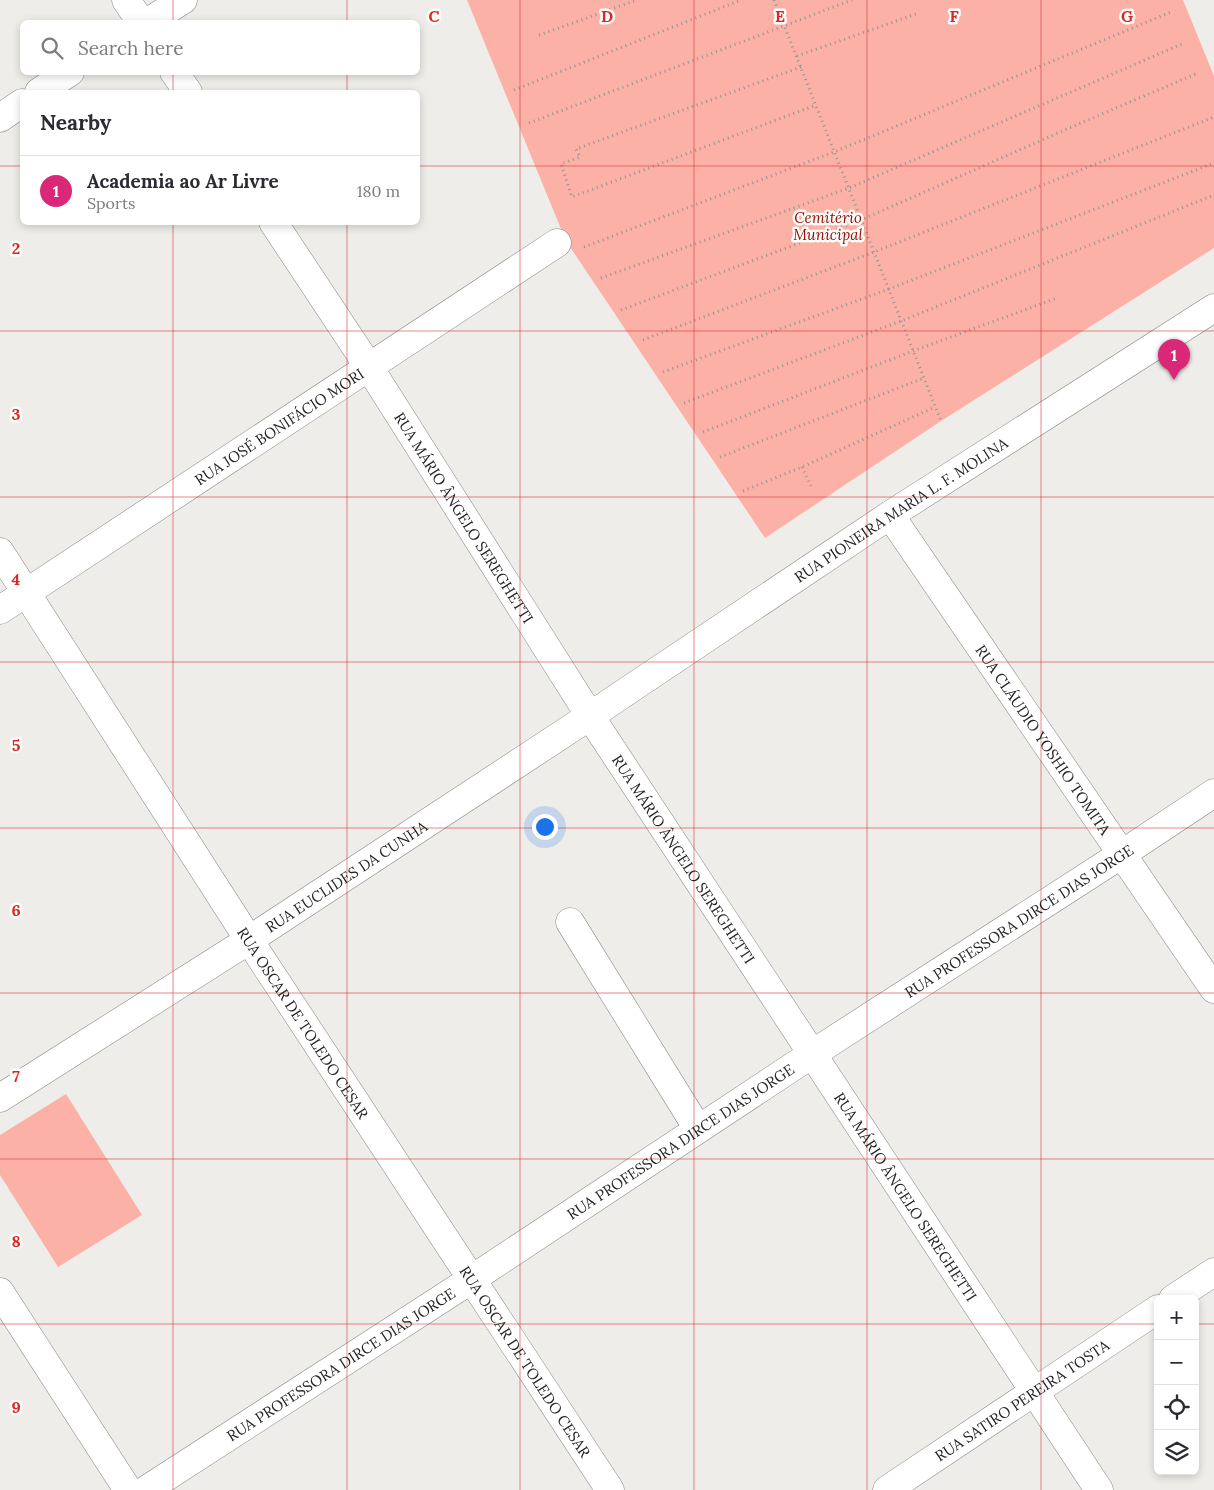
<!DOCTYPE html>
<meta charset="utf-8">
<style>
:root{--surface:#fff;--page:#f7f7f7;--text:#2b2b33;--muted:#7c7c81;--line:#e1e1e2;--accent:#db2777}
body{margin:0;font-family:Lora,serif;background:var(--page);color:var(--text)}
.controls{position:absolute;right:15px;bottom:15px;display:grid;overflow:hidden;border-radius:8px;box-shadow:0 2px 8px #0003}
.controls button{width:45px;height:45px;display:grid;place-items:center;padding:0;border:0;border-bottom:1px solid var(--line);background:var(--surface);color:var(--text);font:25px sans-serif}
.you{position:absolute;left:544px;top:826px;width:18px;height:18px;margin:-12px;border:4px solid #fff;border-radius:50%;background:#1a73e8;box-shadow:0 0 0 8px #1a73e833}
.badge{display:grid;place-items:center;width:32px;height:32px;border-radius:50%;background:var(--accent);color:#fff;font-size:16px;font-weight:700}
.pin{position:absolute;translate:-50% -41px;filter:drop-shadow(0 1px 2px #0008)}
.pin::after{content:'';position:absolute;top:26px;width:18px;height:15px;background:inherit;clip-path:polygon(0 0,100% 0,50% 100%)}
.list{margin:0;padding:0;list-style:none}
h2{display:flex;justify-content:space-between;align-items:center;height:65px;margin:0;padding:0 20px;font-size:21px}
h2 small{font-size:16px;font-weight:400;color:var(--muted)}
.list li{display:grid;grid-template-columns:32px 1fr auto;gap:15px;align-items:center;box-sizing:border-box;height:70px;padding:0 20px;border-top:1px solid var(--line)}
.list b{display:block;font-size:19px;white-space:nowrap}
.list p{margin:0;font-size:16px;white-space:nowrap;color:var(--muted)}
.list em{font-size:16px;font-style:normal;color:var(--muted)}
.icon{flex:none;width:28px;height:28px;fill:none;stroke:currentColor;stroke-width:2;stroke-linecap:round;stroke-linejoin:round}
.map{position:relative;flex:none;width:1214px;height:1490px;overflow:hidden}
.search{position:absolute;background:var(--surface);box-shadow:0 2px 8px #0003;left:20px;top:20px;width:400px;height:55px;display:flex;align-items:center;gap:12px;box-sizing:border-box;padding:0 18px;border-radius:8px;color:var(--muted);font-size:19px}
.panel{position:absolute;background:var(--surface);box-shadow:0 2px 8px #0003;left:20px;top:90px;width:400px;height:135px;border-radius:8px}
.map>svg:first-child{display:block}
</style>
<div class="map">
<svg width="1214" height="1490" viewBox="0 0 1214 1490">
<rect width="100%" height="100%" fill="#efedea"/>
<g fill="#fcb1a6">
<polygon points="467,0 1183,0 1214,76 1214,248 941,421 765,538 566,241"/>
<polygon points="66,1094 142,1215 58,1267 0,1175 0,1135"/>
</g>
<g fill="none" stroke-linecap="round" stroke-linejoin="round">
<g stroke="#878683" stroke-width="29">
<g id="minor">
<polyline points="126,0 141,22"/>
<polyline points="174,72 188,92"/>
<path id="s1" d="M273 222 369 367 590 716 1099 1490"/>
<path id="s2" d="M890 515 1214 989"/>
<path id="s3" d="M0 552 249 940 610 1490"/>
<path id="s4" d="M0 610 557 243"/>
<polyline points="570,922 698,1129"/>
<path id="s5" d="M0 1098 249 940 590 716 890 515 1214 308"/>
<polyline points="0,1292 128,1490"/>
<polyline points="1173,1299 1214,1272"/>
<path id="s6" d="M146 1490 472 1279 812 1054 1122 854 1214 793"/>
<path id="s7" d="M887 1490 1158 1309"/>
</g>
</g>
<g stroke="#878683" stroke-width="29">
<g id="major">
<polyline points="148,22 183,0"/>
<polyline points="39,92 70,72"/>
<polyline points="0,118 22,103"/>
</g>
</g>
<g stroke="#959391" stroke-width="3" stroke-dasharray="1 4" stroke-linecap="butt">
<polyline points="774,0 941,421"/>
<polyline points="539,35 637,0"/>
<polyline points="797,56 919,13"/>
<polyline points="801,67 576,149 580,157 561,164 572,197 816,105"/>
<polyline points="514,90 741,0"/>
<polyline points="529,123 852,0"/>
<polyline points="584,247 834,152 1171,12"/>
<polyline points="601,278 849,188 1182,44"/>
<polyline points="621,310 861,220 1076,125 1198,73"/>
<polyline points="643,340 874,252 1214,117"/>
<polyline points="663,372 889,289 1214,163"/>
<polyline points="684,403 901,321 1214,195"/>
<polyline points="703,432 913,351 1057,298"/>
<polyline points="720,457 924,378"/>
<polyline points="802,467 812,488"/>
<polyline points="743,491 802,467 935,407"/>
</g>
<use href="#minor" stroke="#fff" stroke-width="28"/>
<use href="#major" stroke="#fff" stroke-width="28"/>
</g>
<path fill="none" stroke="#d62828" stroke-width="1" stroke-opacity="0.55" d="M173 0V22M347 0V22M520 0V1490M694 0V1490M867 0V1490M1041 0V1490M173 72V92M347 72V92M0 166H22M418 166H1214M173 222V1490M347 222V1490M0 331H1214M0 497H1214M0 662H1214M0 828H1214M0 993H1214M0 1159H1214M0 1324H1158M1195 1324H1214"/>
<g text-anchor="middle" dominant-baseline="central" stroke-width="5" stroke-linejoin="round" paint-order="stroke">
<g font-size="15" font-style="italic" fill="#8d100c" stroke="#fcfbf7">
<text x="828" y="217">Cemitério<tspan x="828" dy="17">Municipal</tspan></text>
</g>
<g font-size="15" fill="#252423" stroke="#fcfbf7">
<text stroke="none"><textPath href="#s4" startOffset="334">RUA JOSÉ BONIFÁCIO MORI</textPath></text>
<text stroke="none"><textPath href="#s5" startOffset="1076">RUA PIONEIRA MARIA L. F. MOLINA</textPath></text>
<text stroke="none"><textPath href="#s1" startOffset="352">RUA MÁRIO ÂNGELO SEREGHETTI</textPath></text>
<text stroke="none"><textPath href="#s2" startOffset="272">RUA CLÁUDIO YOSHIO TOMITA</textPath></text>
<text stroke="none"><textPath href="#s1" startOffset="758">RUA MÁRIO ÂNGELO SEREGHETTI</textPath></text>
<text stroke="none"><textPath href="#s5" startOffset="411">RUA EUCLIDES DA CUNHA</textPath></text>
<text stroke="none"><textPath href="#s6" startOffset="1042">RUA PROFESSORA DIRCE DIAS JORGE</textPath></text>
<text stroke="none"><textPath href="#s3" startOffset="560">RUA OSCAR DE TOLEDO CESAR</textPath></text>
<text stroke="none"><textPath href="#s6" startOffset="638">RUA PROFESSORA DIRCE DIAS JORGE</textPath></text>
<text stroke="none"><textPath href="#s1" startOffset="1162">RUA MÁRIO ÂNGELO SEREGHETTI</textPath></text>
<text stroke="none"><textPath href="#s3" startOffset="965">RUA OSCAR DE TOLEDO CESAR</textPath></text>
<text stroke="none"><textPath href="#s6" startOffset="232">RUA PROFESSORA DIRCE DIAS JORGE</textPath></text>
<text stroke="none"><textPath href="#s7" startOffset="162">RUA SATIRO PEREIRA TOSTA</textPath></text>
</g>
</g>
<g font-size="16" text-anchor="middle" font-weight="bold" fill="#d62828" stroke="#fcfbf7" stroke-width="5" stroke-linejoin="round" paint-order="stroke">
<text x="434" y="22">C</text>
<text x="607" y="22">D</text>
<text x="780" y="22">E</text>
<text x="954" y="22">F</text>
<text x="1127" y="22">G</text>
<text x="16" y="254">2</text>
<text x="16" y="420">3</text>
<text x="16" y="585">4</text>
<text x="16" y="751">5</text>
<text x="16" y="916">6</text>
<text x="16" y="1082">7</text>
<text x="16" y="1247">8</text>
<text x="16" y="1413">9</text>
</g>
</svg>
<div class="controls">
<button>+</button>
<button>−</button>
<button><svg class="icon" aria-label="locate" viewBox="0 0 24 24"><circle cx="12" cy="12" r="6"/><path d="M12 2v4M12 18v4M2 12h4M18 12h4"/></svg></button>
<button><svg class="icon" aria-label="layers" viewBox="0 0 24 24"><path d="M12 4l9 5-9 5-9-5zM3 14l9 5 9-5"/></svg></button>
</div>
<div class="you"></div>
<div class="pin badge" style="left:1174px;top:380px">1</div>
<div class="search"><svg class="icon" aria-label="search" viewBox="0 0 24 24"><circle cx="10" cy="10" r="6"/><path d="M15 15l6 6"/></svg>Search here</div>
<section class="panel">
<h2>Nearby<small></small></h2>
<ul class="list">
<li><span class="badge">1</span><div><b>Academia ao Ar Livre</b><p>Sports</p></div><em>180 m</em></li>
</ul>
</section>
</div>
